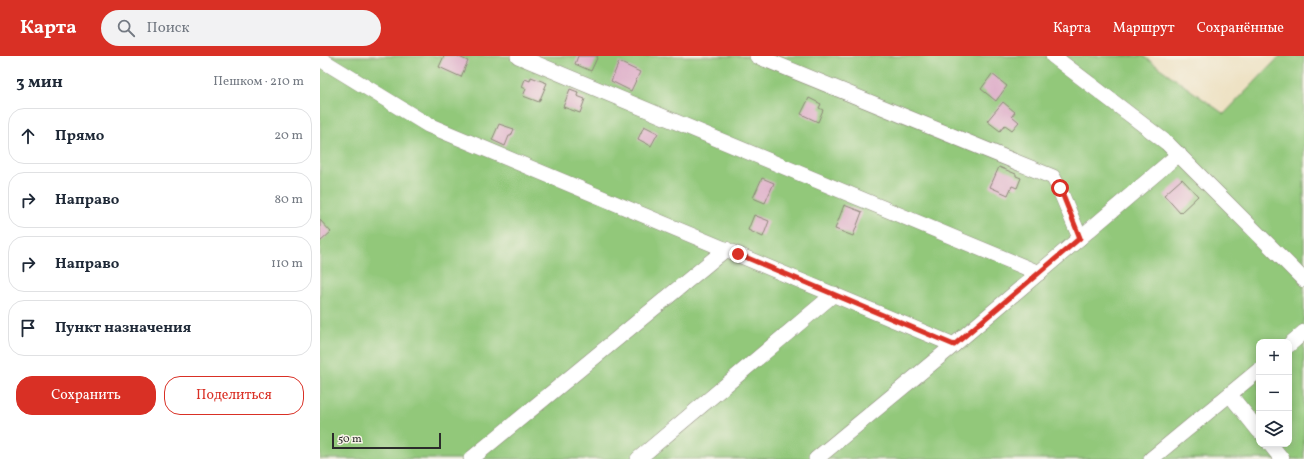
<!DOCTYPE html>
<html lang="ru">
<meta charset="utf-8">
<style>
:root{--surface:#fff;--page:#f2f2f3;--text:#1f2937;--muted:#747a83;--line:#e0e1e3;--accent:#d93025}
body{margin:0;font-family:Vollkorn,serif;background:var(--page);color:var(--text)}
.controls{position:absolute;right:12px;bottom:12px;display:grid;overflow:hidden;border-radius:8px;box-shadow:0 2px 10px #0003}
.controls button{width:36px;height:36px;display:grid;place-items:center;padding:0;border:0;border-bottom:1px solid var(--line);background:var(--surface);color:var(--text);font:20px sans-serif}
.scale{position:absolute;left:12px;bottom:10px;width:109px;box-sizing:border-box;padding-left:4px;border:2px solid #2b2b2b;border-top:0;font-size:11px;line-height:14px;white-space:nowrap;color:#2b2b2b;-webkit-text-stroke:3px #f7f3e8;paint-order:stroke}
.stop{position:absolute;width:12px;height:12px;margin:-9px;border:3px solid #d93025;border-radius:50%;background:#fff}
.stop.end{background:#d93025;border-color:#fff;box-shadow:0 1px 4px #0008}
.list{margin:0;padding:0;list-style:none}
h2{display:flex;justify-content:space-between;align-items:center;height:52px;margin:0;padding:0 16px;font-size:17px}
h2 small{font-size:13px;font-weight:400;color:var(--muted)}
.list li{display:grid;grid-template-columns:26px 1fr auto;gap:12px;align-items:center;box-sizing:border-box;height:56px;margin:0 8px 8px;padding:0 8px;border:1px solid var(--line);border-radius:16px}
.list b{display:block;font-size:15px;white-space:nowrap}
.list em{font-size:13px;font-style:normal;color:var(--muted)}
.actions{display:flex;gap:8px;padding:12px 16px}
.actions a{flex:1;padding:9px 0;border:1px solid var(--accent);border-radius:16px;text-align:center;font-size:14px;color:var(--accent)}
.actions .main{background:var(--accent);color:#fff}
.icon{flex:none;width:22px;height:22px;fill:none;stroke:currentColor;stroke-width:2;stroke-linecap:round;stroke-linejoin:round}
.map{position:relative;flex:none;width:984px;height:403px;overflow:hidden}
header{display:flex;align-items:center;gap:24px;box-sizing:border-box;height:56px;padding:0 20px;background:var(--accent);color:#fff}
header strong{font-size:19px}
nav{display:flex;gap:22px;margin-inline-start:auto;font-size:14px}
.search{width:280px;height:36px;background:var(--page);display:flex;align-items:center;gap:10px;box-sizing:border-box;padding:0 14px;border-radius:22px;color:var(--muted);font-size:15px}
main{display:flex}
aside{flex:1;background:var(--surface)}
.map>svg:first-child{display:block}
</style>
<header>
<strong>Карта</strong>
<div class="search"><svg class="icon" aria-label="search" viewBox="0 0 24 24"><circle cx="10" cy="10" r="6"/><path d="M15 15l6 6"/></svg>Поиск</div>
<nav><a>Карта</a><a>Маршрут</a><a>Сохранённые</a></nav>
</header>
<main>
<aside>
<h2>3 мин<small>Пешком · 210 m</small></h2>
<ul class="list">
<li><svg class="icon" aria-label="ahead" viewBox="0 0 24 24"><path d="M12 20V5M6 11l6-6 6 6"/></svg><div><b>Прямо</b></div><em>20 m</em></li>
<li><svg class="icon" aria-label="right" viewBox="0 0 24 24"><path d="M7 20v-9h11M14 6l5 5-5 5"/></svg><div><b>Направо</b></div><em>80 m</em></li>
<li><svg class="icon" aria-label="right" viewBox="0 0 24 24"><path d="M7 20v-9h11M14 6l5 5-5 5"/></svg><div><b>Направо</b></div><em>110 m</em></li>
<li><svg class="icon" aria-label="arrive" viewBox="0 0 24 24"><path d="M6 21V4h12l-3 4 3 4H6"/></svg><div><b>Пункт назначения</b></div></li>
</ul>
<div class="actions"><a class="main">Сохранить</a><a>Поделиться</a></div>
</aside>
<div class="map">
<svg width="984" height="403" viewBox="0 0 984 403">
<rect width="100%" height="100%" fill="#f7f3e8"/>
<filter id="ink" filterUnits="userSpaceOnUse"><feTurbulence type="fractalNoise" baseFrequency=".025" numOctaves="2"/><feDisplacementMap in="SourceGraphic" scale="8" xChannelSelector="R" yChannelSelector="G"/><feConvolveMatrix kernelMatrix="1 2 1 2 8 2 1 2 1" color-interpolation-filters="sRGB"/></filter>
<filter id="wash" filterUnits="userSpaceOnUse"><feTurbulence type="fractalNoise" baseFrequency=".012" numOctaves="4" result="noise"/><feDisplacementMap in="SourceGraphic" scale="16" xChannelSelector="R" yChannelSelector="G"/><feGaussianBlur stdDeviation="0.9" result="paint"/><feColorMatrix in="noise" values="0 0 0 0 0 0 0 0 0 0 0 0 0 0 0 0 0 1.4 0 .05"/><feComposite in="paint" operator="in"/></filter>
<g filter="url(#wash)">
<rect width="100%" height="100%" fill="#eee2c4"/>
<path fill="#92c87a" stroke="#5e7a52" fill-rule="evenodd" d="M4 0H823L904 58 960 0H984V403H0V10ZM939 286H969V388H939Z"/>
<g id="blocks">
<g fill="#dfb1ca">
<polygon points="124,0 137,0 148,5 141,21 119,11"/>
<polygon points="258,0 278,0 271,15 255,8"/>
<polygon points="299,6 320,16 311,35 291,25"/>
<polygon points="672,18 687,30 676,45 661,33"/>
<polygon points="211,21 227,27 219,46 203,40 206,33 202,31 205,23 210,25"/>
<polygon points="250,33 258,36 257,40 265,43 260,57 243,51"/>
<polygon points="489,42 501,48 499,52 503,54 498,66 481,58"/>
<polygon points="683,46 695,56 692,60 699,66 692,74 685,69 680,75 667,65"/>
<polygon points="179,68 194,73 191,80 189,80 185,90 172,84"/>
<polygon points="324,70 338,77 331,90 318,83"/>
<polygon points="679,111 696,118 696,120 701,122 697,132 692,130 688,139 670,131"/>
<polygon points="442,122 454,127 445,147 433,142"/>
<polygon points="862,123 878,140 860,157 844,139"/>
<polygon points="524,149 542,156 533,180 515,173"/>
<polygon points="434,159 449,165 443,181 428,174"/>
<polygon points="0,164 11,176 0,186"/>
</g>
</g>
</g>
<g filter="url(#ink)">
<use href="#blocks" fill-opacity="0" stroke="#8c8678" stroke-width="1"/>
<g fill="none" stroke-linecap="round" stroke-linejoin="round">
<g stroke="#8c8678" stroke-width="16">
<g id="street">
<polyline points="198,0 719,217"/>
<polyline points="437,0 733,121 739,132 760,182"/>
<polyline points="733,0 847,87 984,224"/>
<polyline points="0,3 108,69 634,289"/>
<polyline points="969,289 984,276"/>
<polyline points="910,339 939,375"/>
<polyline points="950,388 962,403"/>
<polyline points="151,403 406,193"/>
<polyline points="318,403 514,238"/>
<polyline points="496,403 629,293 859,98"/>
<polyline points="831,403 939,314"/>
</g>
</g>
<use href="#street" stroke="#fff" stroke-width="15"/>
</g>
</g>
<g fill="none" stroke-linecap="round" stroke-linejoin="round" filter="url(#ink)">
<polyline stroke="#d93025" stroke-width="5" points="418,198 634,289 760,182 740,132"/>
</g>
</svg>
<div class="controls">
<button>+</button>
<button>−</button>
<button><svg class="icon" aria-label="layers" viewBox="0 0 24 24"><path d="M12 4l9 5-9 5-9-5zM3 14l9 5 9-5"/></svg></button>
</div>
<div class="scale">50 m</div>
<div class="stop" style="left:740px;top:132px"></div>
<div class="stop end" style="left:418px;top:198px"></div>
</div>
</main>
